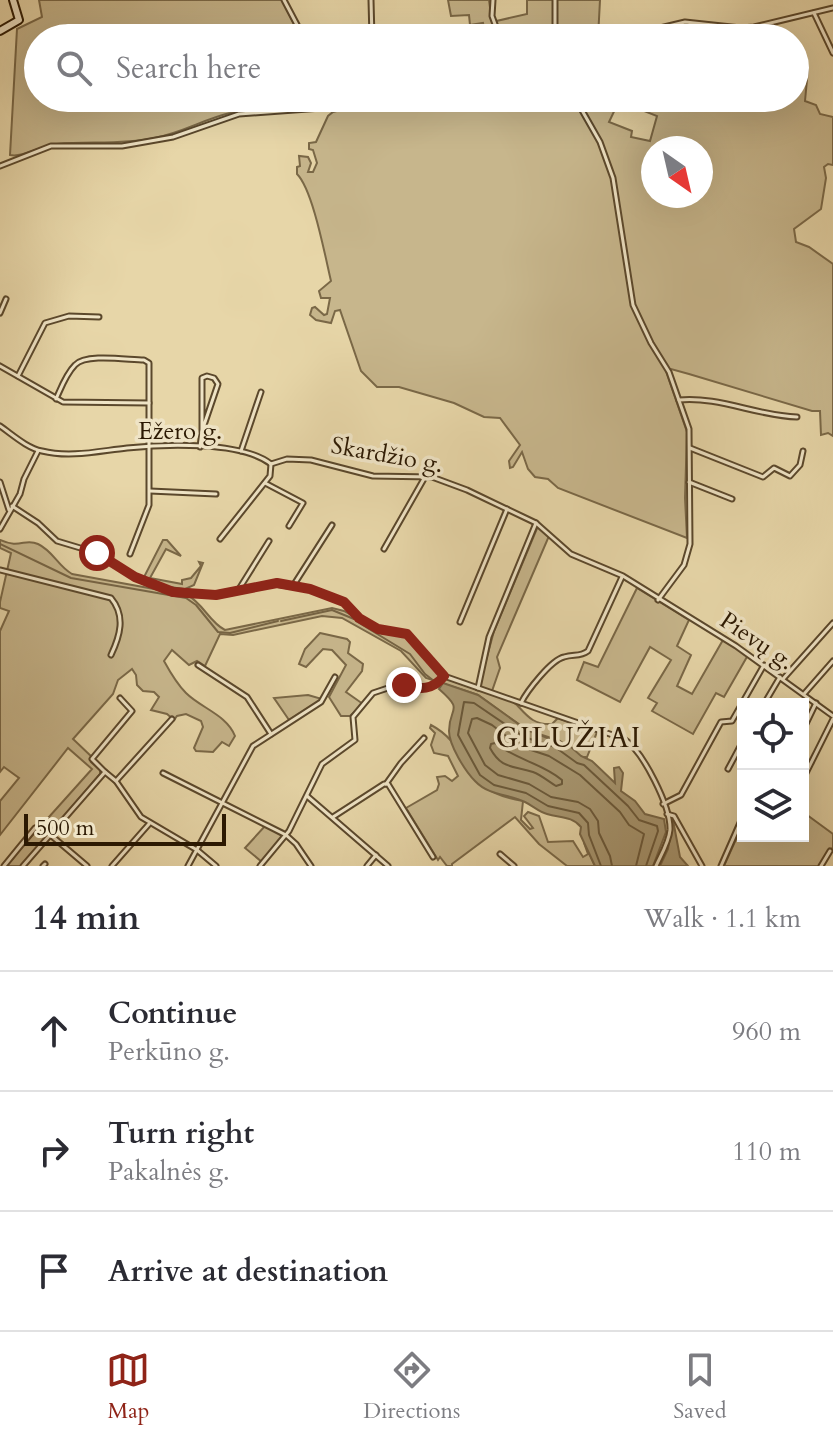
<!DOCTYPE html>
<meta charset="utf-8">
<style>
:root{--surface:#fff;--page:#f2f2f3;--text:#2b2b33;--muted:#7c7c81;--line:#e1e1e2;--accent:#8f2418}
body{margin:0;font-family:Cardo,serif;background:var(--page);color:var(--text)}
.controls{position:absolute;right:24px;bottom:24px;display:grid;overflow:hidden;border-radius:0px;box-shadow:0 8px 32px #0002}
.controls button{width:72px;height:72px;display:grid;place-items:center;padding:0;border:0;border-bottom:2px solid var(--line);background:var(--surface);color:var(--text);font:40px sans-serif}
.compass{position:absolute;left:641px;top:136px;width:72px;height:72px;border-radius:50%;background:var(--surface);box-shadow:0 8px 32px #0002;rotate:146deg}
.scale{position:absolute;left:24px;bottom:20px;width:202px;box-sizing:border-box;padding-left:8px;border:4px solid #2c1902;border-top:0;font-size:22px;line-height:28px;white-space:nowrap;color:#2c1902;-webkit-text-stroke:6px #efe4c6;paint-order:stroke}
.stop{position:absolute;width:24px;height:24px;margin:-18px;border:6px solid #8f2418;border-radius:50%;background:#fff}
.stop.end{background:#8f2418;border-color:#fff;box-shadow:0 2px 8px #0008}
.list{margin:0;padding:0;list-style:none}
h2{display:flex;justify-content:space-between;align-items:center;height:104px;margin:0;padding:0 32px;font-size:34px}
h2 small{font-size:26px;font-weight:400;color:var(--muted)}
.list li{display:grid;grid-template-columns:52px 1fr auto;gap:24px;align-items:center;box-sizing:border-box;height:120px;padding:0 32px;border-top:2px solid var(--line)}
.list b{display:block;font-size:30px;white-space:nowrap}
.list p{margin:0;font-size:26px;white-space:nowrap;color:var(--muted)}
.list em{font-size:26px;font-style:normal;color:var(--muted)}
.icon{flex:none;width:44px;height:44px;fill:none;stroke:currentColor;stroke-width:2;stroke-linecap:round;stroke-linejoin:round}
.map{position:relative;flex:none;width:833px;height:866px;overflow:hidden}
.search{position:absolute;background:var(--surface);box-shadow:0 8px 32px #0002;left:24px;right:24px;top:24px;height:88px;display:flex;align-items:center;gap:20px;box-sizing:border-box;padding:0 28px;border-radius:44px;color:var(--muted);font-size:30px}
.sheet{height:464px;background:var(--surface)}
nav{display:flex;justify-content:space-around;align-items:center;box-sizing:border-box;height:112px;border-top:2px solid var(--line);background:var(--surface);font-size:22px;color:var(--muted)}
nav a{display:grid;justify-items:center;gap:4px}
nav .on{color:var(--accent)}
.map>svg:first-child{display:block}
</style>
<div class="map">
<svg width="833" height="866" viewBox="0 0 833 866">
<rect width="100%" height="100%" fill="#e7d6a8"/>
<filter id="stains"><feTurbulence type="fractalNoise" baseFrequency=".0025" numOctaves="4"/><feColorMatrix values="0 0 0 0 .2 0 0 0 0 .09 0 0 0 0 .02 0 0 0 .5 -.17"/></filter>
<radialGradient id="worn" r=".72"><stop offset=".6" stop-color="#630" stop-opacity="0"/><stop offset="1" stop-color="#630" stop-opacity=".3"/></radialGradient>
<g fill="#c7b68c" stroke="#7a6847" stroke-width="2" fill-rule="evenodd">
<path d="M39 0H282L301 38H68L61 30 64 26 44 34 47 38H38V79L33 93 39 100 61 104 65 98H325L326 102 321 105C291 106 259 105 230 113 204 119 182 133 154 138 122 145 89 141 57 144 42 145 23 158 10 155L17 29 42 17Z"/>
<polygon points="448,0 489,0 492,22 527,14 527,0 600,0 598,38 486,38 483,23 470,25 469,15 451,16"/>
<path d="M803 65 808 69 805 101 816 105 820 114 833 117V165L828 164 824 167 826 178 821 209 794 229 796 242 809 247 833 264V436L828 433 821 435 820 411H812L689 374 671 369 666 371 687 432 685 498 687 538 558 488 548 479 535 477 528 469 522 452 513 467 510 468 509 461 520 445 500 418 484 417 454 403 399 387H377L361 371 340 310 335 311 331 323 316 320 310 315 312 308 315 307 324 315 327 314 330 298H321L319 291 331 281C325 256 313 190 297 174V167L300 166 299 156 308 157 311 163 308 172H313L317 163 313 150 309 149V143L316 142 328 116 333 112 344 109 372 108 410 98H795V67ZM619 101 657 116 650 141 631 137 632 131 609 122ZM653 148H701V196H653Z"/>
<path d="M538 526 549 536 497 657 500 668 491 694C499 697 511 699 517 705 528 717 534 725 552 724L558 718 597 732 587 757H581L560 741 527 730 478 695 426 678 401 651 342 618 322 616 233 635 220 634 205 666 197 661 189 665 172 650 164 661C170 672 176 683 186 693 201 708 227 715 235 736L229 746 222 742 213 752 196 751 194 748 203 727 201 721 186 714 177 716 174 720 167 714 151 710 159 697 154 692 143 691 137 685 136 675 132 669 118 680 113 694 73 739 93 758 91 762 100 770V774L22 866H5L92 769 68 748 0 835V801L19 778 4 767 0 772V631L9 611 0 608V602L11 553 0 548V540C20 549 25 538 38 544 53 551 58 566 72 574L187 595C203 603 209 622 225 630L332 608 344 611 381 632 407 635 444 678 478 690 494 631Z"/>
<polygon points="163,540 167,540 181,556 166,549 150,578 182,584 182,580 191,578 201,566 199,562 203,563 194,585 183,590 161,586 144,577"/>
<polygon points="637,588 689,620 677,646 691,655 677,686 692,694 723,640 748,655 724,697 716,693 693,734 652,711 657,703 648,698 671,660 650,647 620,702 577,680 584,662 598,667"/>
<polygon points="320,633 347,639 350,642 348,653 363,664 362,671 346,692 363,704 350,716 341,716 329,697 346,665 332,650 323,649 306,667 299,664 305,649"/>
<polygon points="308,695 322,699 289,720 274,698"/>
<path d="M431 725C475 748 455 790 523 801L521 820 530 829 533 828 524 816 528 812 539 816 548 842 573 841 583 857 588 854 584 843 595 866H567L539 844 515 817 452 864V866H447L440 857 438 860 406 808 437 790 439 784 437 777 445 776 452 781 458 776 448 756 434 753 431 745 435 733 430 728Z"/>
<polygon points="803,812 833,834 833,847 818,866 724,866 742,826 743,836 803,836"/>
<polygon points="265,826 283,836 262,862 245,848"/>
</g>
<g fill="#a79670" stroke="#766444" stroke-width="2">
<path d="M443 683 478 695 527 730 571 747 581 756 592 761 615 783 614 768 619 767 623 773 621 791 635 801 645 814 664 819 666 832 653 866H595L580 834 581 827C572 816 560 818 547 814 539 812 533 806 525 802 509 794 489 796 475 781 465 771 449 745 449 731 449 706 465 712 439 689Z"/>
<polygon points="673,820 680,857 688,866 660,866 668,849"/>
</g>
<g fill="none" stroke-linecap="round" stroke-linejoin="round">
<g stroke="#6a5839" stroke-width="2">
<path d="M495 743C516 760 542 763 562 780V784L556 786C548 781 541 775 533 772 513 765 502 770 490 748L491 744Z"/>
<polyline points="601,866 589,835 588,823 579,813 548,806 526,793 494,785 480,775 458,735 464,702 474,703 524,737 555,747 577,763 584,765 628,806 639,820 657,826 658,831 646,866"/>
<polyline points="612,866 610,856 599,833 598,821 590,809 578,802 551,797 529,784 498,775 485,765 468,733 472,719 477,718 492,725 519,746 549,756 580,775 620,812 629,825 644,834 636,866"/>
</g>
<g stroke="#766444" stroke-width="2">
<polyline points="0,544 71,578 186,598 196,605 218,632 230,633 278,621"/>
<polyline points="281,621 332,610 354,619"/>
<polyline points="356,621 410,654 425,674 434,681"/>
</g>
<g stroke="#5b482c" stroke-width="7">
<g id="minor">
<polyline points="284,0 304,38"/>
<polyline points="371,0 372,38"/>
<polyline points="493,0 492,16 500,38"/>
<polyline points="814,13 833,53"/>
<polyline points="555,38 555,0"/>
<polyline points="618,38 685,22 741,28 754,27 833,8"/>
<polyline points="575,98 600,142 613,178 633,305 651,343 669,372 689,429 690,544 684,565 658,600"/>
<polyline points="0,166 51,146 122,146 173,137 239,114 362,105 393,98"/>
<polyline points="0,313 6,299"/>
<polyline points="0,366 63,402 149,403"/>
<polyline points="18,376 45,323 69,316 99,317"/>
<path d="M56 399C61 388 66 374 75 365 86 353 128 360 144 360L149 363V505L130 554"/>
<path d="M679 400C718 396 758 416 797 417"/>
<path d="M0 426C13 435 27 448 42 451 70 458 99 451 127 448 164 444 242 441 271 464"/>
<polyline points="200,447 202,431 218,384 214,378 207,376 202,378 202,431"/>
<polyline points="690,448 763,477 774,468 790,476 800,465 803,451"/>
<polyline points="241,451 261,392"/>
<polyline points="271,464 287,459 311,460 373,476 432,477 467,490 536,523 571,554 623,576 736,646 833,716"/>
<polyline points="0,482 9,510"/>
<polyline points="689,482 732,499"/>
<polyline points="265,483 303,503 289,526"/>
<polyline points="150,491 216,494"/>
<path d="M12 506 38 523 57 541 97 553 135 577 165 589 210 595 274 584 310 589 344 602 359 618 371 625 383 631 407 634 444 676 624 739C643 751 671 807 670 830 669 842 661 855 656 866"/>
<polyline points="0,529 20,494 24,479 38,451"/>
<polyline points="220,539 270,476 271,464"/>
<polyline points="384,549 425,477"/>
<path d="M0 570 111 598C126 616 120 636 111 655"/>
<polyline points="293,586 332,525"/>
<polyline points="239,589 269,541"/>
<polyline points="460,622 507,509"/>
<polyline points="198,665 247,697 271,734"/>
<polyline points="783,679 833,623"/>
<polyline points="478,688 489,637 536,523"/>
<polyline points="804,694 833,661"/>
<path d="M521 703C527 691 551 660 564 657 574 654 580 657 588 651L622 577"/>
<polyline points="764,704 780,677"/>
<polyline points="803,730 816,703"/>
<polyline points="728,769 743,741"/>
<polyline points="105,772 92,759 132,711 120,698"/>
<polyline points="163,773 286,835 296,844 311,866"/>
<polyline points="803,779 833,719"/>
<polyline points="116,781 172,719"/>
<polyline points="386,784 401,763 424,738"/>
<polyline points="307,796 388,866"/>
<polyline points="663,804 681,795 721,722 732,721 764,665"/>
<polyline points="667,814 674,816 702,866"/>
<polyline points="333,817 384,784 388,784 433,857"/>
<polyline points="500,854 514,866"/>
<polyline points="4,866 35,828 40,826 87,866"/>
<polyline points="23,866 105,772 116,781 141,817 197,850 216,866"/>
<polyline points="43,866 45,864"/>
<polyline points="112,866 149,824"/>
<polyline points="188,866 253,746 321,702 335,677"/>
<polyline points="260,866 289,831 322,764 355,740 353,717 373,693 397,685 419,690 436,685 444,676"/>
<polyline points="367,866 376,855"/>
<polyline points="721,866 743,816"/>
<polyline points="821,866 830,851"/>
</g>
</g>
<g stroke="#2c1902" stroke-width="10">
<polyline id="secondary" points="0,31 19,20 13,0"/>
</g>
<use href="#minor" stroke="#efe4c6" stroke-width="3"/>
<use href="#secondary" stroke="#efe4c6" stroke-width="6"/>
</g>
<g fill="none" stroke-linecap="round" stroke-linejoin="round">
<path stroke="#8f2418" stroke-width="10" d="M97 553 135 577 173 592 216 595 277 583 310 589 344 602 359 618 378 629 407 634 444 676C433 690 420 690 404 685"/>
</g>
<g text-anchor="middle" dominant-baseline="central" stroke-width="7" stroke-linejoin="round" paint-order="stroke">
<g font-size="24" fill="#2c1902" stroke="#efe4c6">
<text x="180" y="431">Ežero g.</text>
<text transform="translate(387 455) rotate(10)">Skardžio g.</text>
<text transform="translate(757 641) rotate(34)">Pievų g.</text>
</g>
<g font-size="28" letter-spacing="2" fill="#2c1902" stroke="#efe4c6">
<text x="569" y="738">GILUŽIAI</text>
</g>
</g>
<rect width="100%" height="100%" filter="url(#stains)"/>
<rect width="100%" height="100%" fill="url(#worn)"/>
</svg>
<div class="controls">
<button><svg class="icon" aria-label="locate" viewBox="0 0 24 24"><circle cx="12" cy="12" r="6"/><path d="M12 2v4M12 18v4M2 12h4M18 12h4"/></svg></button>
<button><svg class="icon" aria-label="layers" viewBox="0 0 24 24"><path d="M12 4l9 5-9 5-9-5zM3 14l9 5 9-5"/></svg></button>
</div>
<svg class="compass" viewBox="-18 -18 36 36"><path d="M0-13l5 13h-10z" fill="#e53935"/><path d="M0 13l5-13h-10z" fill="#7c7c81"/></svg>
<div class="scale">500 m</div>
<div class="stop" style="left:97px;top:553px"></div>
<div class="stop end" style="left:404px;top:685px"></div>
<div class="search"><svg class="icon" aria-label="search" viewBox="0 0 24 24"><circle cx="10" cy="10" r="6"/><path d="M15 15l6 6"/></svg>Search here</div>
</div>
<section class="sheet">
<h2>14 min<small>Walk · 1.1 km</small></h2>
<ul class="list">
<li><svg class="icon" aria-label="ahead" viewBox="0 0 24 24"><path d="M12 20V5M6 11l6-6 6 6"/></svg><div><b>Continue</b><p>Perkūno g.</p></div><em>960 m</em></li>
<li><svg class="icon" aria-label="right" viewBox="0 0 24 24"><path d="M7 20v-9h11M14 6l5 5-5 5"/></svg><div><b>Turn right</b><p>Pakalnės g.</p></div><em>110 m</em></li>
<li><svg class="icon" aria-label="arrive" viewBox="0 0 24 24"><path d="M6 21V4h12l-3 4 3 4H6"/></svg><div><b>Arrive at destination</b></div></li>
</ul>
</section>
<nav>
<a class="on"><svg class="icon" aria-label="map" viewBox="0 0 24 24"><path d="M3 6l6-2 6 2 6-2v14l-6 2-6-2-6 2zM9 4v14M15 6v14"/></svg>Map</a>
<a><svg class="icon" aria-label="directions" viewBox="0 0 24 24"><path d="M12 3l9 9-9 9-9-9zM9 14v-3h6M13 9l2 2-2 2"/></svg>Directions</a>
<a><svg class="icon" aria-label="saved" viewBox="0 0 24 24"><path d="M7 4h10v16l-5-4-5 4z"/></svg>Saved</a>
</nav>
